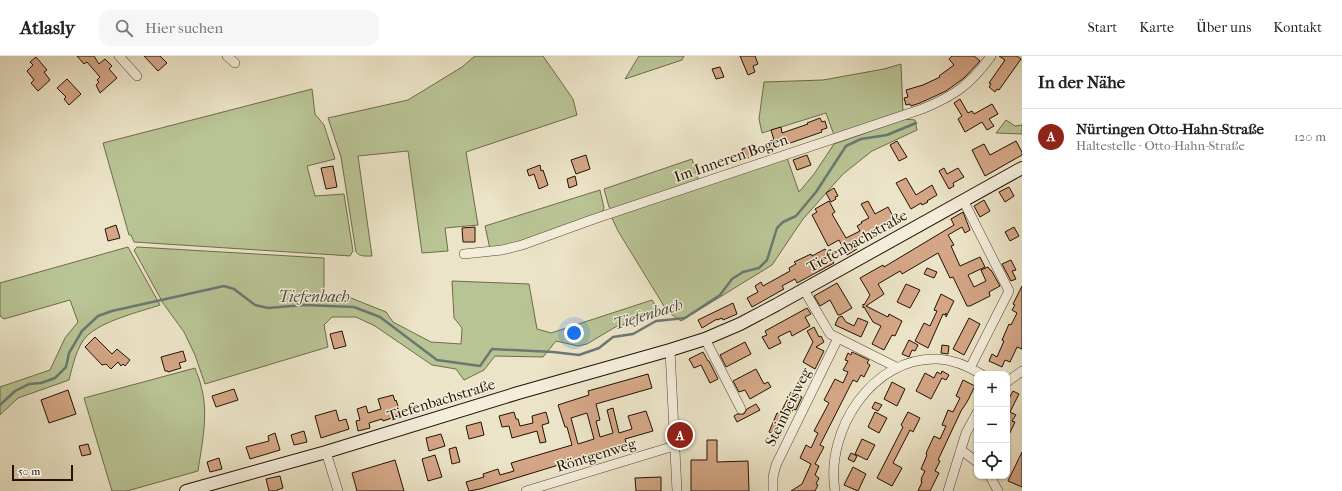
<!DOCTYPE html>
<html lang="de">
<meta charset="utf-8">
<style>
:root{--surface:#fff;--page:#f6f6f6;--text:#222;--muted:#767676;--line:#e0e0e0;--accent:#8f2418}
body{margin:0;font-family:"IM FELL French Canon",serif;background:var(--page);color:var(--text)}
.controls{position:absolute;right:12px;bottom:12px;display:grid;overflow:hidden;border-radius:8px;box-shadow:0 1px 3px #0004}
.controls button{width:36px;height:36px;display:grid;place-items:center;padding:0;border:0;border-bottom:1px solid var(--line);background:var(--surface);color:var(--text);font:20px sans-serif}
.scale{position:absolute;left:12px;bottom:10px;width:61px;box-sizing:border-box;padding-left:4px;border:2px solid #221200;border-top:0;font-size:11px;line-height:14px;white-space:nowrap;color:#221200;-webkit-text-stroke:3px #f3eddb;paint-order:stroke}
.you{position:absolute;left:574px;top:277px;width:14px;height:14px;margin:-10px;border:3px solid #fff;border-radius:50%;background:#1a73e8;box-shadow:0 0 0 6px #1a73e833}
.badge{display:grid;place-items:center;width:26px;height:26px;border-radius:50%;background:var(--accent);color:#fff;font-size:13px;font-weight:700}
.pin{position:absolute;translate:-50% -50%;border:2px solid #fff;box-shadow:0 1px 4px #0006}
.list{margin:0;padding:0;list-style:none}
h2{display:flex;justify-content:space-between;align-items:center;height:52px;margin:0;padding:0 16px;font-size:17px}
h2 small{font-size:13px;font-weight:400;color:var(--muted)}
.list li{display:grid;grid-template-columns:26px 1fr auto;gap:12px;align-items:center;box-sizing:border-box;height:56px;padding:0 16px;border-top:1px solid var(--line)}
.list b{display:block;font-size:15px;white-space:nowrap}
.list p{margin:0;font-size:13px;white-space:nowrap;color:var(--muted)}
.list em{font-size:13px;font-style:normal;color:var(--muted)}
.icon{flex:none;width:22px;height:22px;fill:none;stroke:currentColor;stroke-width:2;stroke-linecap:round;stroke-linejoin:round}
.map{position:relative;flex:none;width:1022px;height:435px;overflow:hidden}
header{display:flex;align-items:center;gap:24px;box-sizing:border-box;height:56px;padding:0 20px;background:var(--surface);border-bottom:1px solid var(--line)}
header strong{font-size:19px}
nav{display:flex;gap:22px;margin-inline-start:auto;font-size:14px}
.search{width:280px;height:36px;background:var(--page);display:flex;align-items:center;gap:10px;box-sizing:border-box;padding:0 14px;border-radius:12px;color:var(--muted);font-size:15px}
main{display:flex}
aside{flex:1;background:var(--surface)}
.map>svg:first-child{display:block}
</style>
<header>
<strong>Atlasly</strong>
<div class="search"><svg class="icon" aria-label="search" viewBox="0 0 24 24"><circle cx="10" cy="10" r="6"/><path d="M15 15l6 6"/></svg>Hier suchen</div>
<nav><a>Start</a><a>Karte</a><a>Über uns</a><a>Kontakt</a></nav>
</header>
<main>
<div class="map">
<svg width="1022" height="435" viewBox="0 0 1022 435">
<rect width="100%" height="100%" fill="#ece4c8"/>
<filter id="stains"><feTurbulence type="fractalNoise" baseFrequency=".005" numOctaves="4"/><feColorMatrix values="0 0 0 0 .2 0 0 0 0 .09 0 0 0 0 .02 0 0 0 .5 -.17"/></filter>
<radialGradient id="worn" r=".72"><stop offset=".6" stop-color="#630" stop-opacity="0"/><stop offset="1" stop-color="#630" stop-opacity=".3"/></radialGradient>
<g fill="#b9c495" stroke="#6e6b4a">
<path d="M475 0H543L573 43 577 59 466 96 478 169 445 172 448 195 422 197 408 95 358 100 372 200C366 200 360 201 356 196L341 101 328 62 408 44 462 11Z"/>
<polygon points="639,0 684,0 682,4 625,23"/>
<polygon points="901,8 903,57 834,79 826,57 762,77 759,63 764,26 823,24 884,13"/>
<polygon points="312,33 315,58 324,69 335,103 307,110 315,140 344,138 353,195 350,200 336,199 134,186 131,179 129,179 103,87"/>
<polygon points="905,63 915,64 917,74 872,95 843,118 803,163 772,209 681,265 667,255 618,175 611,160 787,102 799,136 814,118 834,88"/>
<polygon points="1006,64 1015,70 1022,69 1022,78 996,77"/>
<polygon points="692,103 699,126 612,153 609,151 604,133"/>
<polygon points="600,134 604,152 602,156 512,189 490,193 485,170"/>
<path d="M128 191 160 249C139 256 101 265 86 281 77 290 72 312 69 324L18 342 0 359V331L50 314 65 282 78 266 70 244 4 263 0 260V227Z"/>
<polygon points="137,191 324,202 324,240 351,242 386,256 393,266 431,286 461,288 462,272 454,262 452,225 529,228 537,273 551,277 652,244 660,257 642,265 617,270 587,288 578,290 556,285 543,301 495,300 484,314 464,324 456,313 432,309 375,270 356,261 332,261 324,269 328,291 205,328 195,299 184,276 163,247 135,196 134,194"/>
<path d="M195 312C197 318 200 324 201 330 209 357 202 387 198 415L127 435H112L84 342Z"/>
</g>
<g fill="none" stroke-linecap="round" stroke-linejoin="round">
<polyline stroke="#6b7872" stroke-width="2.5" points="0,349 15,335 29,328 41,327 55,322 66,311 69,297 82,275 98,260 112,255 224,230 234,233 255,249 268,252 304,249 354,251 380,261 437,304 480,310 492,293 553,296 579,299 599,292 613,281 633,278 656,265 685,262 720,239 732,223 743,216 759,212 767,204 777,172 783,166 796,160 816,136 846,90 861,83 887,79 916,67"/>
</g>
<g fill="#d4a686" stroke="#221200" fill-rule="evenodd">
<polygon points="77,0 94,0 99,8 105,3 112,10 109,13 117,22 100,37 96,29 99,26 97,24 100,21 87,6 84,8"/>
<polygon points="144,0 160,0 167,7 158,15"/>
<polygon points="740,0 755,0 758,8 753,10 755,16 748,19"/>
<polygon points="952,0 974,0 980,5 964,22 946,35 920,47 911,50 910,48 906,49 904,42 908,41 906,34 923,29 940,21 939,20 954,9 949,3"/>
<polygon points="999,0 1017,0 1021,3 999,34 997,33 995,36 989,31 991,28 989,27 1005,4"/>
<polygon points="36,1 47,14 44,16 50,24 38,35 31,27 34,24 27,15 33,9 30,6"/>
<polygon points="720,11 724,21 716,23 712,13"/>
<polygon points="67,23 81,38 69,49 64,43 66,41 57,32"/>
<polygon points="960,43 968,57 972,55 974,58 992,48 998,58 989,63 994,70 987,74 982,66 965,76 958,63 962,60 954,47"/>
<polygon points="820,62 822,66 825,65 827,72 821,74 822,76 773,93 770,85 774,84 771,74 781,71 782,77 808,68 807,67"/>
<polygon points="897,85 907,101 899,105 890,89"/>
<polygon points="1016,85 1022,96 1022,99 985,120 972,94 984,88 990,99"/>
<polygon points="755,88 758,98 745,103 742,93"/>
<polygon points="586,99 590,113 576,118 571,104"/>
<polygon points="807,99 811,109 797,114 793,104"/>
<polygon points="540,109 541,115 543,114 548,129 539,133 534,118 529,120 527,114"/>
<polygon points="333,110 337,131 326,133 321,112"/>
<polygon points="944,112 947,118 958,112 964,121 953,127 954,130 949,133 939,115"/>
<polygon points="575,120 577,129 569,132 567,123"/>
<polygon points="906,122 916,139 932,129 937,139 927,145 928,146 922,149 921,147 911,153 896,127"/>
<polygon points="1009,131 1014,140 1005,146 999,136"/>
<polygon points="834,132 838,140 835,141 836,143 831,146 826,137"/>
<polygon points="984,144 990,155 980,161 974,150"/>
<polygon points="829,145 835,156 832,158 846,182 860,175 857,170 862,167 861,166 869,162 861,148 868,145 875,158 888,151 895,164 853,186 857,193 847,199 839,184 828,190 812,159 817,156 815,153"/>
<polygon points="963,156 970,174 965,177 962,171 948,179 954,189 951,190 960,210 980,201 985,211 968,219 974,231 986,225 981,214 988,211 990,214 991,214 1000,230 989,236 990,240 970,250 967,250 953,221 950,222 938,197 902,218 900,215 878,228 884,238 866,250 888,261 889,258 902,265 895,280 892,279 884,294 872,288 881,270 873,266 864,251 863,252 863,248 864,249 870,239 860,222 883,209 884,211 954,169 951,163"/>
<polygon points="116,169 120,182 108,185 105,173"/>
<polygon points="475,171 475,186 463,186 462,172"/>
<polygon points="1014,171 1019,180 1010,185 1005,176"/>
<polygon points="825,193 834,207 797,227 795,223 782,230 784,233 752,251 747,242 758,236 755,230 761,226 763,230 790,215 789,212 796,208 794,206 811,198 812,200"/>
<polygon points="1011,204 1016,214 1012,215 1016,223 1011,225 1002,208"/>
<polygon points="927,212 937,216 934,222 924,218"/>
<polygon points="837,227 852,252 840,259 838,259 830,244 820,250 814,240"/>
<polygon points="906,228 920,234 910,252 897,246"/>
<polygon points="1022,230 1022,293 1017,291 1010,306 1005,304 1002,311 989,305 992,298 997,301 1004,285 1002,284 1009,268 1011,269 1017,257 1012,254 1015,249 1013,248"/>
<polygon points="941,238 954,245 946,261 946,257 945,259 943,258 928,292 915,285 924,267 930,270 937,255 934,254"/>
<polygon points="733,247 737,258 723,264 722,262 717,264 717,263 702,272 698,264"/>
<polygon points="807,252 811,258 805,261 810,270 792,280 790,275 778,281 781,287 769,293 762,281 767,279 765,275"/>
<polygon points="842,260 846,266 854,270 858,262 868,266 861,281 835,269 838,262"/>
<polygon points="969,262 980,268 964,299 953,293"/>
<polygon points="814,271 819,281 821,280 824,286 816,291 824,295 815,313 803,306 813,286 807,275"/>
<polygon points="342,275 346,290 334,293 330,278"/>
<polygon points="95,281 112,298 117,293 130,304 125,310 123,308 121,310 118,306 111,313 106,308 102,309 85,291"/>
<polygon points="909,284 918,289 915,295 912,294 909,301 902,298"/>
<polygon points="745,286 751,298 726,311 720,299"/>
<polygon points="942,289 949,290 948,298 941,297"/>
<polygon points="183,295 186,305 179,307 181,312 168,316 168,315 165,315 161,301"/>
<polygon points="703,296 708,305 709,305 718,323 710,327 701,309 694,312 689,303"/>
<polygon points="852,296 869,304 867,307 870,309 864,321 861,319 857,326 853,324 820,389 824,391 815,408 819,410 815,419 819,422 816,428 818,429 815,435 791,435 802,428 811,408 800,402 806,389 811,392 818,377 814,375 829,347 824,344 835,323 843,327 848,316 843,314 848,305 845,304 848,297 851,299"/>
<polygon points="756,313 764,328 768,326 771,331 750,343 745,334 739,336 733,325"/>
<polygon points="942,315 949,319 946,324 942,322 931,343 916,335 925,317 934,322 937,316 941,318"/>
<path d="M648 318 652 332 596 348 600 364 596 365 600 381 613 377 607 354 613 352 619 377 632 373 628 360 646 355 653 375 625 383 627 390 611 395V393L480 433 469 435 466 426 484 421 483 418 498 413 500 419 514 415 511 407 572 389 567 371H565L558 349 589 339 588 335ZM587 357 594 383 578 388 571 362Z"/>
<polygon points="963,324 975,330 967,346 961,355 938,404 940,405 935,415 939,417 930,435 918,435 922,426 921,426 922,423 921,423 925,415 921,413 927,399 926,398 927,395 934,380 940,383 946,370 942,369 948,354 953,356 960,342 956,340"/>
<polygon points="892,326 905,333 897,350 884,343"/>
<polygon points="234,333 238,344 216,351 212,340"/>
<polygon points="68,334 76,358 49,367 41,344"/>
<polygon points="1013,335 1019,338 1010,356 1016,359 1012,365 1015,366 1007,383 1007,346"/>
<polygon points="791,336 802,341 796,354 793,353 779,381 769,376 777,357 780,358"/>
<polygon points="393,339 395,345 396,344 401,359 383,365 382,363 369,367 370,372 358,375 356,365 360,364 357,353 366,350 368,357 381,353 378,343"/>
<polygon points="875,346 882,349 878,355 872,352"/>
<polygon points="756,348 760,354 737,366 734,360 737,358 744,358 747,353"/>
<polygon points="336,354 339,365 346,363 349,373 321,382 315,360"/>
<polygon points="514,356 516,363 518,363 520,370 533,367 532,360 546,356 549,367 542,369 546,386 540,387 537,375 512,382 509,370 502,371 499,360"/>
<polygon points="875,356 887,362 879,377 868,371"/>
<polygon points="908,356 920,362 913,376 910,374 893,407 902,412 892,430 877,422 903,371 901,369"/>
<polygon points="481,366 484,379 469,383 466,370"/>
<polygon points="304,375 307,386 294,389 291,379"/>
<polygon points="275,377 280,394 250,403 246,391 269,385 268,380"/>
<polygon points="441,378 445,390 429,395 426,382"/>
<polygon points="862,383 875,389 867,404 855,398"/>
<polygon points="707,384 717,384 717,406 748,405 749,435 691,435 691,404 707,404"/>
<polygon points="88,388 91,398 82,400 79,390"/>
<polygon points="456,391 460,406 452,408 449,393"/>
<polygon points="1022,396 1022,431 1008,425"/>
<polygon points="851,397 857,400 854,406 848,403"/>
<polygon points="435,399 442,421 428,425 422,403"/>
<polygon points="219,402 222,413 210,416 207,406"/>
<polygon points="395,404 404,435 357,435 352,417"/>
<polygon points="853,411 866,418 858,435 844,429"/>
<polygon points="280,420 283,432 277,434 277,435 269,435 266,423"/>
<polygon points="661,421 661,435 636,435 635,422"/>
</g>
<g fill="none" stroke-linecap="round" stroke-linejoin="round">
<g stroke="#544632" stroke-width="10">
<g id="street">
<polyline points="119,0 137,20"/>
<polyline points="227,0 235,7"/>
<polyline points="963,144 1009,235 970,312"/>
<path d="M464 198 502 194 522 189 594 163 922 53C954 40 970 29 991 0"/>
<polyline points="804,234 830,278 896,311"/>
<polyline points="705,283 741,353"/>
<polyline points="670,294 677,435"/>
<polyline points="1007,326 1022,315"/>
<polyline points="961,394 977,406"/>
<polyline points="326,396 338,435"/>
<polyline points="990,420 998,435"/>
<polyline points="526,435 674,390"/>
<polyline points="773,435 773,421 776,409 838,282"/>
<path d="M835 435C825 374 873 300 938 303 954 304 968 310 981 318"/>
<polyline points="948,435 966,377 977,357"/>
</g>
</g>
<g stroke="#221200" stroke-width="14">
<polyline id="secondary" points="186,435 326,396 518,337 670,294 705,283 740,268 776,249 1022,112"/>
</g>
<use href="#street" stroke="#f3eddb" stroke-width="9"/>
<use href="#secondary" stroke="#f3eddb" stroke-width="12"/>
</g>
<g text-anchor="middle" dominant-baseline="central" stroke-width="3" stroke-linejoin="round" paint-order="stroke">
<g font-size="15" fill="#221200" stroke="#f3eddb">
<text transform="translate(731 102) rotate(-19)">Im Inneren Bogen</text>
<text transform="translate(857 185) rotate(-29)">Tiefenbachstraße</text>
<text transform="translate(441 344) rotate(-17)">Tiefenbachstraße</text>
<text transform="translate(788 351) rotate(-64)">Steinbeisweg</text>
<text transform="translate(596 399) rotate(-17)">Röntgenweg</text>
</g>
<g font-size="16" font-style="italic" fill="#4d4e42" stroke="#f3eddb">
<text x="314" y="240">Tiefenbach</text>
<text transform="translate(648 258) rotate(-17)">Tiefenbach</text>
</g>
</g>
<rect width="100%" height="100%" filter="url(#stains)"/>
<rect width="100%" height="100%" fill="url(#worn)"/>
</svg>
<div class="controls">
<button>+</button>
<button>−</button>
<button><svg class="icon" aria-label="locate" viewBox="0 0 24 24"><circle cx="12" cy="12" r="6"/><path d="M12 2v4M12 18v4M2 12h4M18 12h4"/></svg></button>
</div>
<div class="scale">50 m</div>
<div class="you"></div>
<div class="pin badge" style="left:680px;top:379px">A</div>
</div>
<aside>
<h2>In der Nähe<small></small></h2>
<ul class="list">
<li><span class="badge">A</span><div><b>Nürtingen Otto-Hahn-Straße</b><p>Haltestelle · Otto-Hahn-Straße</p></div><em>120 m</em></li>
</ul>
</aside>
</main>
